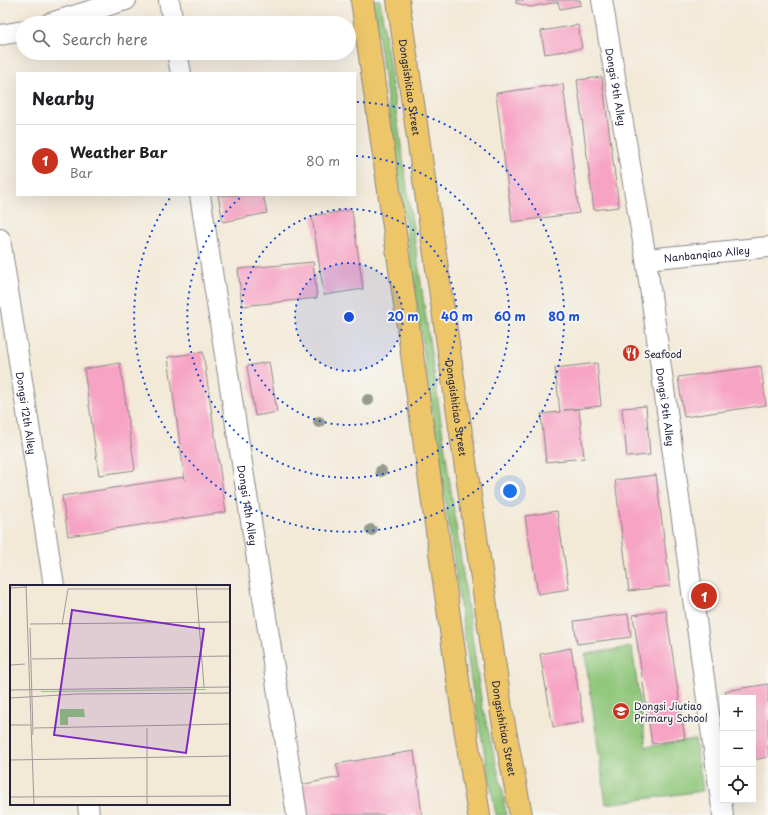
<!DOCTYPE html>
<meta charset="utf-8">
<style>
:root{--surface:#fff;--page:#f6f6f6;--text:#202124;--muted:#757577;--line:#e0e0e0;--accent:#c8321e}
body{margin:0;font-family:"Playpen Sans",sans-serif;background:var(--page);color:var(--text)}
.controls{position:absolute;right:12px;bottom:12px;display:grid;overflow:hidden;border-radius:0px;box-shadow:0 4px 16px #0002}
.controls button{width:36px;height:36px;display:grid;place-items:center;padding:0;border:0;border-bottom:1px solid var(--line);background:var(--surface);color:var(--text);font:20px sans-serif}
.you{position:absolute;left:510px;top:491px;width:14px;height:14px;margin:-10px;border:3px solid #fff;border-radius:50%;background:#1a73e8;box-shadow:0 0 0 6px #1a73e833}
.badge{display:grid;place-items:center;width:26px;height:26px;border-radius:50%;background:var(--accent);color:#fff;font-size:13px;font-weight:700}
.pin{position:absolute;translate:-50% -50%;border:2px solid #fff;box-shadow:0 1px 4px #0006}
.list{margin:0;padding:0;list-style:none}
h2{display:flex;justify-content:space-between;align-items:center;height:52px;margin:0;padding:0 16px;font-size:17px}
h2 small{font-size:13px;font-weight:400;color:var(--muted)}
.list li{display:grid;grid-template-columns:26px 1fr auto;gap:12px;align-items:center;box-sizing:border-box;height:72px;padding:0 16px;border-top:1px solid var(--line)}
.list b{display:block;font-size:15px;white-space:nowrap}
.list p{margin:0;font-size:13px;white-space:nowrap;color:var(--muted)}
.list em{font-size:13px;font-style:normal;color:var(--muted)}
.icon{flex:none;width:22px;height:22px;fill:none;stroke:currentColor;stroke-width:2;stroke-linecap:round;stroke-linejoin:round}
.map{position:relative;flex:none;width:768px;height:815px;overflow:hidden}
.search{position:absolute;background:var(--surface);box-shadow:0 4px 16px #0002;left:16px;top:16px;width:340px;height:44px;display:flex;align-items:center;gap:10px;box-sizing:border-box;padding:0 14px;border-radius:22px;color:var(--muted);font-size:15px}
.panel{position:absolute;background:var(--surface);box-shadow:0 4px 16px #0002;left:16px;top:72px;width:340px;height:124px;border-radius:0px}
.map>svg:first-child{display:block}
</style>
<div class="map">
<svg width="768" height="815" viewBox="0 0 768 815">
<rect width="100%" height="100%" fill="#f6f6f2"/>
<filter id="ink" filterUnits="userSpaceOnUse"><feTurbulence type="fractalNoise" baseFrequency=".025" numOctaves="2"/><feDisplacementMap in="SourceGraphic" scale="8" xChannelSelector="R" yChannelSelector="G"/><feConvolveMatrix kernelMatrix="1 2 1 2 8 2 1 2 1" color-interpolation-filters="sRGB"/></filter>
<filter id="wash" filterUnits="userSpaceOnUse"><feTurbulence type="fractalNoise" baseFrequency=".012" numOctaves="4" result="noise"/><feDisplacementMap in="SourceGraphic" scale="16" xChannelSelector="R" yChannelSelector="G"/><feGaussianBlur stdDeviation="0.9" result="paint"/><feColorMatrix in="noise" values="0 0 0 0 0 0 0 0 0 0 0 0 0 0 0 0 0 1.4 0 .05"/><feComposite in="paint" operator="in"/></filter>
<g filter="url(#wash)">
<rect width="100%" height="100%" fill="#f3e9d7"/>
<g fill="#8fc679" stroke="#58745a">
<polygon points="373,0 380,0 482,705 503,792 506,815 496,815 471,681"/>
<polygon points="632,647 646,747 695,739 703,791 606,804 585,654"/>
</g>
<g id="blocks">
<g fill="#f7a4c4">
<polygon points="516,0 580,0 581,5 560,9 558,2 530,7 516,3"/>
<polygon points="578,25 582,48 545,54 541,31"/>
<polygon points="602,77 619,207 594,210 577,80"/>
<polygon points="563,84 579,213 512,222 496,93"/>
<polygon points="218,195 263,195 267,213 223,222"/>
<polygon points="352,210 363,289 324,295 312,216"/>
<polygon points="313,262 317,298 242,306 238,269"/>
<polygon points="203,352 226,512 68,536 62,496 184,477 185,481 168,357"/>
<polygon points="269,362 277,412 255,416 247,366"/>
<polygon points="120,363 135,470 99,475 84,369"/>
<polygon points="597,363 601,406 564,410 579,409 584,458 546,462 541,414 560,412 555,368"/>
<polygon points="761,366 766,405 684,417 678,377"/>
<polygon points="646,406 650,455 627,457 622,408"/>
<polygon points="656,475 670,586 629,591 615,480"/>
<polygon points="557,511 569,589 538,594 525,516"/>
<polygon points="666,610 685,739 652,744 633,615"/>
<polygon points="628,614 631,637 577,644 574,621"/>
<polygon points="571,648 584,722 553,727 540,654"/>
<polygon points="768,684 768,757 753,760 753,698 727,698 725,691"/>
<polygon points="414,751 422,815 305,815 300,785 340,777 336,764"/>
</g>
</g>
</g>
<g filter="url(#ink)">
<use href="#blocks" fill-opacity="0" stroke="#8a8689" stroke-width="1"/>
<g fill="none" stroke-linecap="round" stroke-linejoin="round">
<g stroke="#8a8689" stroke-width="22">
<g id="minor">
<polyline points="169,0 173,23"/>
<path id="s1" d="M602 0 646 259 723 815"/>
<polyline points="50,23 126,0"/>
<polyline points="0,35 23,31"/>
<polyline points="177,53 181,73"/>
<path id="s2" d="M200 195 297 815"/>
<path id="s3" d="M0 239 54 586"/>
<path id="s4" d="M646 259 768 247"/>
<polyline points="88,804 89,815"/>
</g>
</g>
<g stroke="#8a8689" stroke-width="24">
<g id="major">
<polyline points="362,0 463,715 479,815"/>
<path id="s5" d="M398 0 501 709 521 815"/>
</g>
</g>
<use href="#minor" stroke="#fff" stroke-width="20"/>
<use href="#major" stroke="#ecc669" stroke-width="22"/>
</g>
<g fill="#959b8d">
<circle cx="368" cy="400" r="6"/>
<circle cx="319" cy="422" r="6"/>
<circle cx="381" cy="471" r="6"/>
<circle cx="371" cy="530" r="6"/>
</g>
</g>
<circle cx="349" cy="317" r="54" fill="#1d4ed8" fill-opacity=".12"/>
<g fill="none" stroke="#1d4ed8" stroke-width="2" stroke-dasharray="2 4">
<circle cx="349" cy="317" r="54"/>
<circle cx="349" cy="317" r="108"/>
<path d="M356 156A161 161 0 1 1 243 195"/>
<path d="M357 102A215 215 0 1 1 172 195"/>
</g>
<defs>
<g id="restaurant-disc" transform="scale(0.9)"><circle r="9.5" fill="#c8321e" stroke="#f6f6f2"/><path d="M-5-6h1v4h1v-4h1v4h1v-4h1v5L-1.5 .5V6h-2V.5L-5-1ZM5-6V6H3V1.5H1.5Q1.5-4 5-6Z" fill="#fff"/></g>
<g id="school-disc" transform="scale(0.9)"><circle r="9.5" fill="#c8321e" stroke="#f6f6f2"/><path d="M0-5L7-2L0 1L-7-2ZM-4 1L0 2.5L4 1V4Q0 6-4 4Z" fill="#fff"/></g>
</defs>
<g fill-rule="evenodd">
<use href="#restaurant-disc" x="631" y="353"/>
<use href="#school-disc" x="621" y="711"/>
</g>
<g text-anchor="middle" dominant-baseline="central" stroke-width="3.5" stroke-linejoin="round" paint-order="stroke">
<g font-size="10" fill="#22223b" stroke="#f6f6f2">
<text stroke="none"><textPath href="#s5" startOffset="88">Dongsishitiao Street</textPath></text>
<text stroke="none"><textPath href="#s1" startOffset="88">Dongsi 9th Alley</textPath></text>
<text stroke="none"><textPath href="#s4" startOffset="61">Nanbanqiao Alley</textPath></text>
<text stroke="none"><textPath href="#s1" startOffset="412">Dongsi 9th Alley</textPath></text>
<text stroke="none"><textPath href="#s5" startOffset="412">Dongsishitiao Street</textPath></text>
<text stroke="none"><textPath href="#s3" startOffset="176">Dongsi 12th Alley</textPath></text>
<text stroke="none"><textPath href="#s2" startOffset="314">Dongsi 11th Alley</textPath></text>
<text stroke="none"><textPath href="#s5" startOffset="736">Dongsishitiao Street</textPath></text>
</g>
<g font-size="10" fill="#22223b" stroke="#f6f6f2" text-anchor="start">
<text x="644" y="353">Seafood</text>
<text x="634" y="705">Dongsi Jiutiao<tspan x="634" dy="12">Primary School</tspan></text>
</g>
</g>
<g transform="translate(10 585)">
<rect width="220" height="220" fill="#f3e9d7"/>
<path d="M196 104V105L31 107V106ZM50 124H74L75 132H58V140H50Z" fill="#8fc679"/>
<path fill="none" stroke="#9f9999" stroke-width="1" d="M16 0 24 220M186 0 194 102M0 3 17 2M20 39 220 37M52 40 58 4H220M20 43 23 150M22 74 220 71M0 80 15 79M0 105 220 102M0 113 67 109 220 108M0 140H21M24 143 220 139M0 175 220 171M0 212 220 211M137 220V143"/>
<path fill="#7b2cbf" fill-opacity="0.15" stroke="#7b2cbf" stroke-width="2" d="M62 25 194 44 176 168 44 150Z"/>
<rect width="220" height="220" fill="none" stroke="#22223b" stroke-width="2"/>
</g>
<circle cx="349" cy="317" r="6" fill="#1d4ed8" stroke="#f6f6f2" stroke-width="2"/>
<g font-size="12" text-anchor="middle" font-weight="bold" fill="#1d4ed8" stroke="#f6f6f2" stroke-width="3.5" stroke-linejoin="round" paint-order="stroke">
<text x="403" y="321">20 m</text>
<text x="457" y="321">40 m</text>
<text x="510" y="321">60 m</text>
<text x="564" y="321">80 m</text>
</g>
</svg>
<div class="controls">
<button>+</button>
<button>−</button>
<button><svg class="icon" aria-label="locate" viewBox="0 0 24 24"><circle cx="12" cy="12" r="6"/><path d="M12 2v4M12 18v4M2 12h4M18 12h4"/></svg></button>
</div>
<div class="you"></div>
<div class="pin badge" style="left:704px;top:596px">1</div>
<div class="search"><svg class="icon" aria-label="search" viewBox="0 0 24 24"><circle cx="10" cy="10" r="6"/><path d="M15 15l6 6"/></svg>Search here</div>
<section class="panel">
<h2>Nearby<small></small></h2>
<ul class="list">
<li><span class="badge">1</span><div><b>Weather Bar</b><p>Bar</p></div><em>80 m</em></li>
</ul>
</section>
</div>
